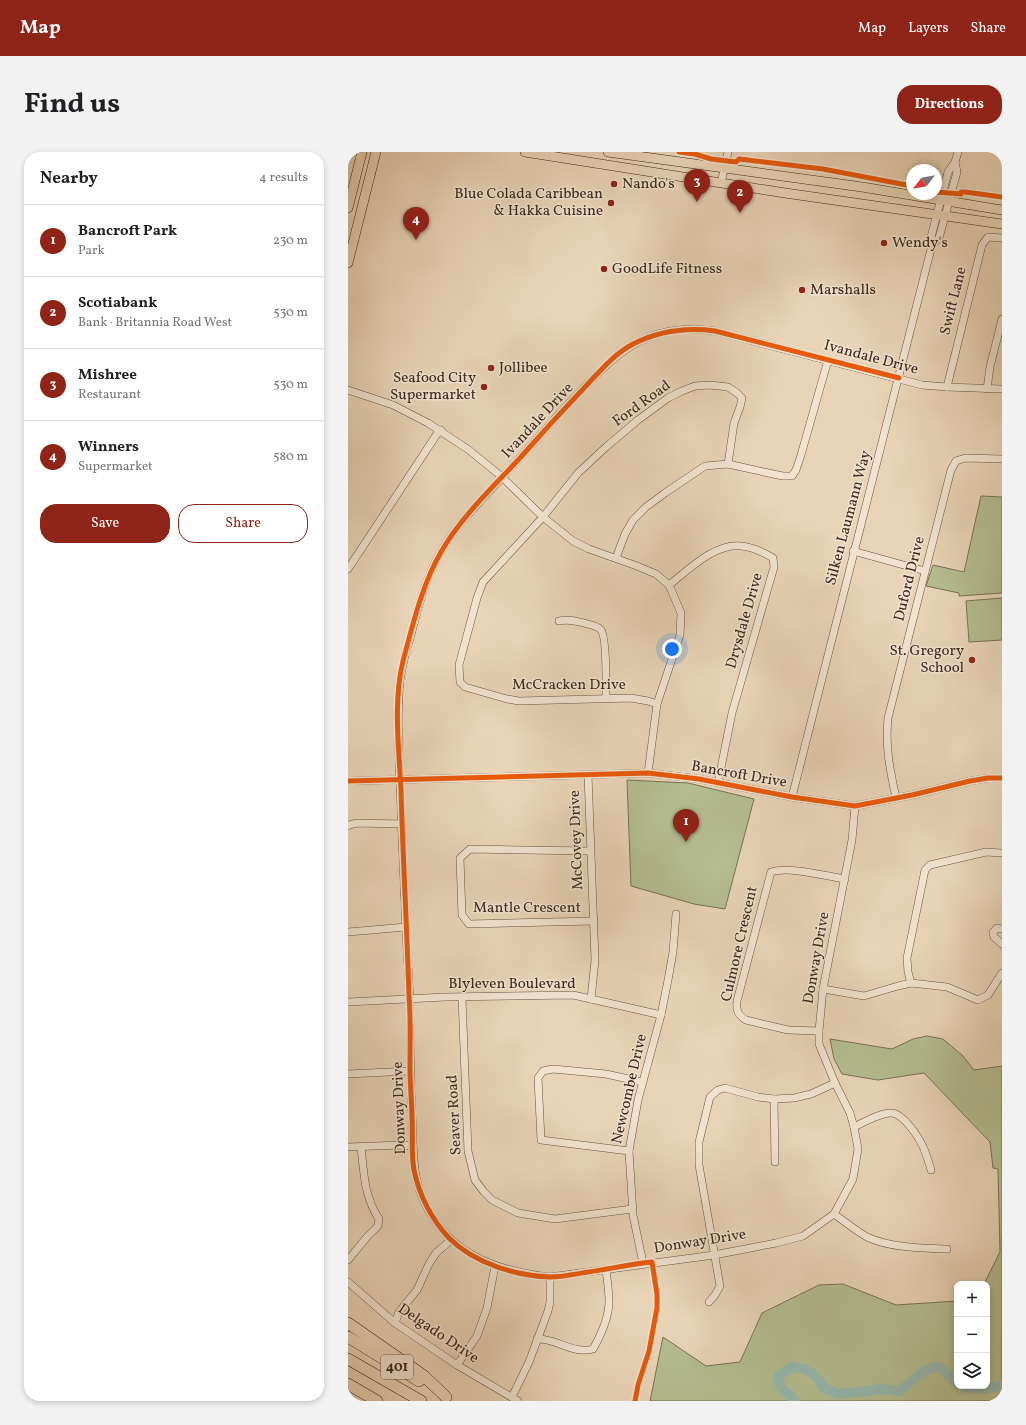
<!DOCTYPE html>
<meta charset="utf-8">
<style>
:root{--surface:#fff;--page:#f2f2f2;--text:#202124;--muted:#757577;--line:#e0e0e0;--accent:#8f2418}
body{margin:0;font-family:Vollkorn,serif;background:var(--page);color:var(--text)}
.controls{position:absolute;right:12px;bottom:12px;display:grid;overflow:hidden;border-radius:8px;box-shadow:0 2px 6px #0003}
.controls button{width:36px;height:36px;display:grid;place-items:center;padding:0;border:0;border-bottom:1px solid var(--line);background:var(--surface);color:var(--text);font:20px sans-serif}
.compass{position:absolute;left:558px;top:12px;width:36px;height:36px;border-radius:50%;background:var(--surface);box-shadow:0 2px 6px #0003;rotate:239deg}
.you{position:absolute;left:324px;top:497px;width:14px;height:14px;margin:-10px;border:3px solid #fff;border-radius:50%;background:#1a73e8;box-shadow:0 0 0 6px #1a73e833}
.badge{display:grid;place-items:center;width:26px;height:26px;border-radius:50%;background:var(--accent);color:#fff;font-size:13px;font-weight:700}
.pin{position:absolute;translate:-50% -33px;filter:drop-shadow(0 1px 2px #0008)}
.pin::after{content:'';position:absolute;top:21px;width:14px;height:12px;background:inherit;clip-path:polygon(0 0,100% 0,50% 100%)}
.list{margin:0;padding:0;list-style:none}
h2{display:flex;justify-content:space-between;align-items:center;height:52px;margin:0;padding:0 16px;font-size:17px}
h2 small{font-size:13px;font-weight:400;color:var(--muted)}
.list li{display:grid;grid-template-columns:26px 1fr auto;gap:12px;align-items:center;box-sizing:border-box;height:72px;padding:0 16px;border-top:1px solid var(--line)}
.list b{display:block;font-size:15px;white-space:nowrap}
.list p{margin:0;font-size:13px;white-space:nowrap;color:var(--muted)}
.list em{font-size:13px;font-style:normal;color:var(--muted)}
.actions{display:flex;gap:8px;padding:12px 16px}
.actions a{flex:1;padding:9px 0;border:1px solid var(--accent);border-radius:16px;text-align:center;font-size:14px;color:var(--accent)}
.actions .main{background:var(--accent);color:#fff}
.icon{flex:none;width:22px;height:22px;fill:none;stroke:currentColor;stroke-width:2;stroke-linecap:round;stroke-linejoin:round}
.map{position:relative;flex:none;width:654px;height:1249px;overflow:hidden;border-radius:16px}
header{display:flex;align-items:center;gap:24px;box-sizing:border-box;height:56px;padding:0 20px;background:var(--accent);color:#fff}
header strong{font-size:19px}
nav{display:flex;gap:22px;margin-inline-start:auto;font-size:14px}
.intro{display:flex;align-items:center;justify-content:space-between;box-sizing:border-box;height:96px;padding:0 24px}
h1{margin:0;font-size:28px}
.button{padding:10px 18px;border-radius:16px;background:var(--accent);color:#fff;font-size:14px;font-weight:700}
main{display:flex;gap:24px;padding:0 24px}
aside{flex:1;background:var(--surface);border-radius:16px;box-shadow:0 2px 6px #0003}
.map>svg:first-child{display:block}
</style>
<header>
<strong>Map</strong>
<nav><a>Map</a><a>Layers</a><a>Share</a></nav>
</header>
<div class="intro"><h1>Find us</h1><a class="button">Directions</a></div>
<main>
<aside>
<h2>Nearby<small>4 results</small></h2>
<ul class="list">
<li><span class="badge">1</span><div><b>Bancroft Park</b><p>Park</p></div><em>230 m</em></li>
<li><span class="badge">2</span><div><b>Scotiabank</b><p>Bank · Britannia Road West</p></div><em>530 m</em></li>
<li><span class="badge">3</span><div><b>Mishree</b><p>Restaurant</p></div><em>530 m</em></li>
<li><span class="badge">4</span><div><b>Winners</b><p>Supermarket</p></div><em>580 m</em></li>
</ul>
<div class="actions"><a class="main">Save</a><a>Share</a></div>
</aside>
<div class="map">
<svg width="654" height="1249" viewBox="0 0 654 1249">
<rect width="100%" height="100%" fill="#e9d4b7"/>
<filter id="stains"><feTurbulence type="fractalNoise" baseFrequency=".005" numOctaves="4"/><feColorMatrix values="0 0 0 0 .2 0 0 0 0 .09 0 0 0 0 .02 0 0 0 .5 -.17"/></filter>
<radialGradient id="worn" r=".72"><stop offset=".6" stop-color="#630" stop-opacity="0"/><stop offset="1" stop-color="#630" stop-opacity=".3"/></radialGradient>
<g fill="#b4bd90" stroke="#787256">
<polygon points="633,344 654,345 654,441 611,444 611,441 578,434 585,413 616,420"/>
<polygon points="654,446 654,488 621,490 618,449"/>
<polygon points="279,628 340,631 406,647 377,757 346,752 283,734"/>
<polygon points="579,884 595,887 615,904 626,918 654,914 654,1249 302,1249 315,1185 358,1214 392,1210 414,1161 471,1133 495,1132 548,1153 609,1149 609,1234 639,1234 639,1132 636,1132 652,1100 650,1017 645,1016 642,990 576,921 530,928 494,922 486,907 482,887 544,897 565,887"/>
</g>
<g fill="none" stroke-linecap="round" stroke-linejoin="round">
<g stroke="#97b8af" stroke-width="10">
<path d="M615 1234C629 1238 641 1236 654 1234"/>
<path d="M447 1249C440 1238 430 1241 431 1224L443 1215 457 1217 468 1224 476 1236 490 1242 512 1240 533 1237 552 1239 576 1219 588 1214 596 1218 609 1232"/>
</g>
<g stroke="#685242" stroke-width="8">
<g id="minor">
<polyline points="373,31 380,0"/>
<polyline points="584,93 591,86 609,20 607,10 610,0"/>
<polyline points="599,235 634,93 640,85 654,86"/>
<polyline points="639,237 642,215 654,167"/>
<polyline points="0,238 45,253 80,271 121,298 154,325 195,365 225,389 241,397 289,414 308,422 321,433 333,461 332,483 309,552 300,621"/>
<polyline points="505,399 577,419"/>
<polyline points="268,406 277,382 285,368 298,355 317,341 357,314 380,312 425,322 435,324 444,324 448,318 453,303 480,208"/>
<polyline points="0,417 89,282 93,278"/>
<path d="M321 433C339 419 368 390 393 394 404 395 415 400 425 406L426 415 384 561 370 631"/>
<path d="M211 469C220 467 228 469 236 471 242 473 249 473 253 478 259 485 258 535 258 546"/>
<polyline points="309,552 300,549 283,546 171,549 159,547 117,535 112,530 111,513 129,446 135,430 195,365 230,321 258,295 290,268 320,246 334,239 347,234 362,233 380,235 389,241 394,246 392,255 386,271 380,312"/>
<polyline points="240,623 247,808 243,847"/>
<polyline points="0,629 300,621 351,627 444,645 507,654 564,643 622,629 640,626 654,626"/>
<path d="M444 645C490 461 538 277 584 93L583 85 600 20 607 10"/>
<path d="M548 646C542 618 537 595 540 566L603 318 608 309 617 306 654 307"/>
<path d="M507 654 504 688 475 837 471 879V892L487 931 502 961 506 975 510 997 505 1027 486 1062 455 1084 428 1091 366 1103 202 1125C158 1120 115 1108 88 1070 62 1034 66 1004 64 962 62 925 62 887 62 850 61 826 59 802 58 778 56 739 55 699 53 660 52 617 48 572 52 529 54 514 58 498 63 483 70 454 78 426 93 400 109 371 135 347 157 322 176 302 194 281 213 260 260 211 290 168 367 179L574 233 599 235 654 237"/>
<polyline points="0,674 1,673 9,671 54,672"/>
<polyline points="242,699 122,697 112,706 114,763 121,772 246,769"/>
<polyline points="654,777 649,776 645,780 646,785 654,792"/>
<polyline points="0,780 58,775"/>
<polyline points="563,831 560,820 559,806 577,718 582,713 638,700 654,701"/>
<polyline points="475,837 516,844 550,834 563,831 599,835 630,848 640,843 654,821"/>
<polyline points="114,846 120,999 127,1028 136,1040 144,1048 170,1061 207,1067 284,1057"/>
<polyline points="0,850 97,845 225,843 243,847 313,863"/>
<path d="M471 879 440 878 398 868C390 863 388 859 389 849L423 720C441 714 478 724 497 727"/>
<polyline points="0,922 62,919"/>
<polyline points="426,947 427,1010"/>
<path d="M506 975C516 970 534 960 544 961 556 962 572 987 576 997 579 1004 581 1011 583 1018"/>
<polyline points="0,995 53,993 65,994"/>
<polyline points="281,999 193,988 190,926 195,919 205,917 258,922 294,930"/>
<path d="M486 1062C496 1069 508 1079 519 1085 543 1096 573 1096 599 1097"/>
<path d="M0 1108 19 1085 30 1074 31 1067C16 1044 16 1022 13 995"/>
<polyline points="295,1111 285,1063 281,999 290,948 313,863 320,828 325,800 328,762"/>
<polyline points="0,1130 47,1171 109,1213 170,1249"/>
<polyline points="361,1150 367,1143 372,1134 351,1013 351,990 362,945 370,938 377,936 410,945 426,947 446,946 463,942 487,931"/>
<polyline points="47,1171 51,1160 69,1138 81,1112 88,1101 103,1088"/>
<path d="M189 1187C208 1186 226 1203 245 1197 253 1183 261 1165 261 1149 261 1138 259 1128 258 1117"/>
<polyline points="109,1213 129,1184 139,1156 147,1114"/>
<polyline points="164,1245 181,1210 200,1159 202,1150 202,1125"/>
</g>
</g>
<g stroke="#3d271b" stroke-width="10">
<g id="major">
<polyline points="177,0 437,41 654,72"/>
<polyline points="260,0 514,35 654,58"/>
<polyline points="0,56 14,0"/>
<polyline points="0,111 28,0"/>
</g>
</g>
<g stroke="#3d271b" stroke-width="12">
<g id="highway">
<polyline points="0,1171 76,1224 98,1245"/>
<polyline points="0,1185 71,1229"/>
<polyline points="0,1207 73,1249"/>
<polyline points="0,1232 29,1249"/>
</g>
</g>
<use href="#minor" stroke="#f1e3d0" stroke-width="7"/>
<use href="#major" stroke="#e9d4b7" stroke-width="9"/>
<use href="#highway" stroke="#e9d4b7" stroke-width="11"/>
<g stroke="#f1e3d0" stroke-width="8">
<g id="cycleway">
<polyline points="331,0 347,2 363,7 388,10 391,7 475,17 564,34"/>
<polyline points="588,40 613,42 613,40 617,40 654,45"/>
<polyline points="0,629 300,621 351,627 444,645 507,654 564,643 622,629 640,626 654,626"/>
<path d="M287 1249 290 1233 301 1199 309 1156V1142L304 1110C283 1112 261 1117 240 1120 228 1122 215 1125 202 1125 168 1124 126 1111 101 1086 84 1068 71 1043 66 1018 63 1002 65 984 64 967 64 950 62 933 62 915 62 892 63 868 61 844 59 776 55 707 53 638 51 596 45 550 55 509 65 472 74 433 93 400 113 365 145 335 172 306 193 282 215 258 237 235 252 219 266 202 285 192 311 179 338 175 367 179L551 226"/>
</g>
</g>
<use href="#cycleway" stroke="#e8590c" stroke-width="5"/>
</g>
<g fill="#8f2418" stroke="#f1e3d0" stroke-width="1.5">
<circle cx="266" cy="32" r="4"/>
<circle cx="263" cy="51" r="4"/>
<circle cx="536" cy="91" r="4"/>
<circle cx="256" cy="117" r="4"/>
<circle cx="454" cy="138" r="4"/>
<circle cx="143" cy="216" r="4"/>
<circle cx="136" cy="235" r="4"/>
<circle cx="624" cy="508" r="4"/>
</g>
<g text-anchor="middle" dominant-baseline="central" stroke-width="3" stroke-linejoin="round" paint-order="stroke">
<rect fill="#f1e3d0" stroke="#735f51" stroke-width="1" x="33" y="1203" width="32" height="24" rx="3"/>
<g font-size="14" font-weight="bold" fill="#3d271b">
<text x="49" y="1215">401</text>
</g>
<g font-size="15" fill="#3d271b" stroke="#f1e3d0" text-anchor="start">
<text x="274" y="32">Nando's</text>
<text x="255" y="42" text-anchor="end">Blue Colada Caribbean<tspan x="255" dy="17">&amp; Hakka Cuisine</tspan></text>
<text x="544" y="91">Wendy's</text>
<text x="264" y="117">GoodLife Fitness</text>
<text x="462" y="138">Marshalls</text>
<text x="151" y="216">Jollibee</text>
<text x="128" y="226" text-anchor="end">Seafood City<tspan x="128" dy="17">Supermarket</tspan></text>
<text x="616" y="499" text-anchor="end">St. Gregory<tspan x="616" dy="17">School</tspan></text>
</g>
<g font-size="15" fill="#3d271b" stroke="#f1e3d0">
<text transform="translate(606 149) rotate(-76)">Swift Lane</text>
<text transform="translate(523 206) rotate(15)">Ivandale Drive</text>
<text transform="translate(294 252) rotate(-36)">Ford Road</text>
<text transform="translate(190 269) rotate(-47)">Ivandale Drive</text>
<text transform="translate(501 366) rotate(-75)">Silken Laumann Way</text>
<text transform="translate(562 427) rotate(-76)">Duford Drive</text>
<text transform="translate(397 469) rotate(-74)">Drysdale Drive</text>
<text x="221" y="533">McCracken Drive</text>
<text transform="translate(391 623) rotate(10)">Bancroft Drive</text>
<text transform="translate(229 688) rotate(-92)">McCovey Drive</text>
<text x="179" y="756">Mantle Crescent</text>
<text transform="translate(392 792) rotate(-77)">Culmore Crescent</text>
<text transform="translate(469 806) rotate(-80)">Donway Drive</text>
<text x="164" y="832">Blyleven Boulevard</text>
<text transform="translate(282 937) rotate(-77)">Newcombe Drive</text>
<text transform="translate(52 956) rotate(-92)">Donway Drive</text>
<text transform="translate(107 963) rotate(-93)">Seaver Road</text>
<text transform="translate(352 1090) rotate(-9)">Donway Drive</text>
<text transform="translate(90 1182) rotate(34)">Delgado Drive</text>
</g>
</g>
<rect width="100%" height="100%" filter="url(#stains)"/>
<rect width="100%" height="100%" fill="url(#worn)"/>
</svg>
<div class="controls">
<button>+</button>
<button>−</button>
<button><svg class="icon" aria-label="layers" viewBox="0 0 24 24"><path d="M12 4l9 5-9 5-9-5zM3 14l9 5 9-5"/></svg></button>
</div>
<svg class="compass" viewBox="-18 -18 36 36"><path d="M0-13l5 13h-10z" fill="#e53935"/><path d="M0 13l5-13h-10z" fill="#757577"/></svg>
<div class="you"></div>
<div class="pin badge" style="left:338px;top:690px">1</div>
<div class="pin badge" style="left:392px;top:61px">2</div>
<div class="pin badge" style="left:349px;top:50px">3</div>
<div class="pin badge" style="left:68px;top:88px">4</div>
</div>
</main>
